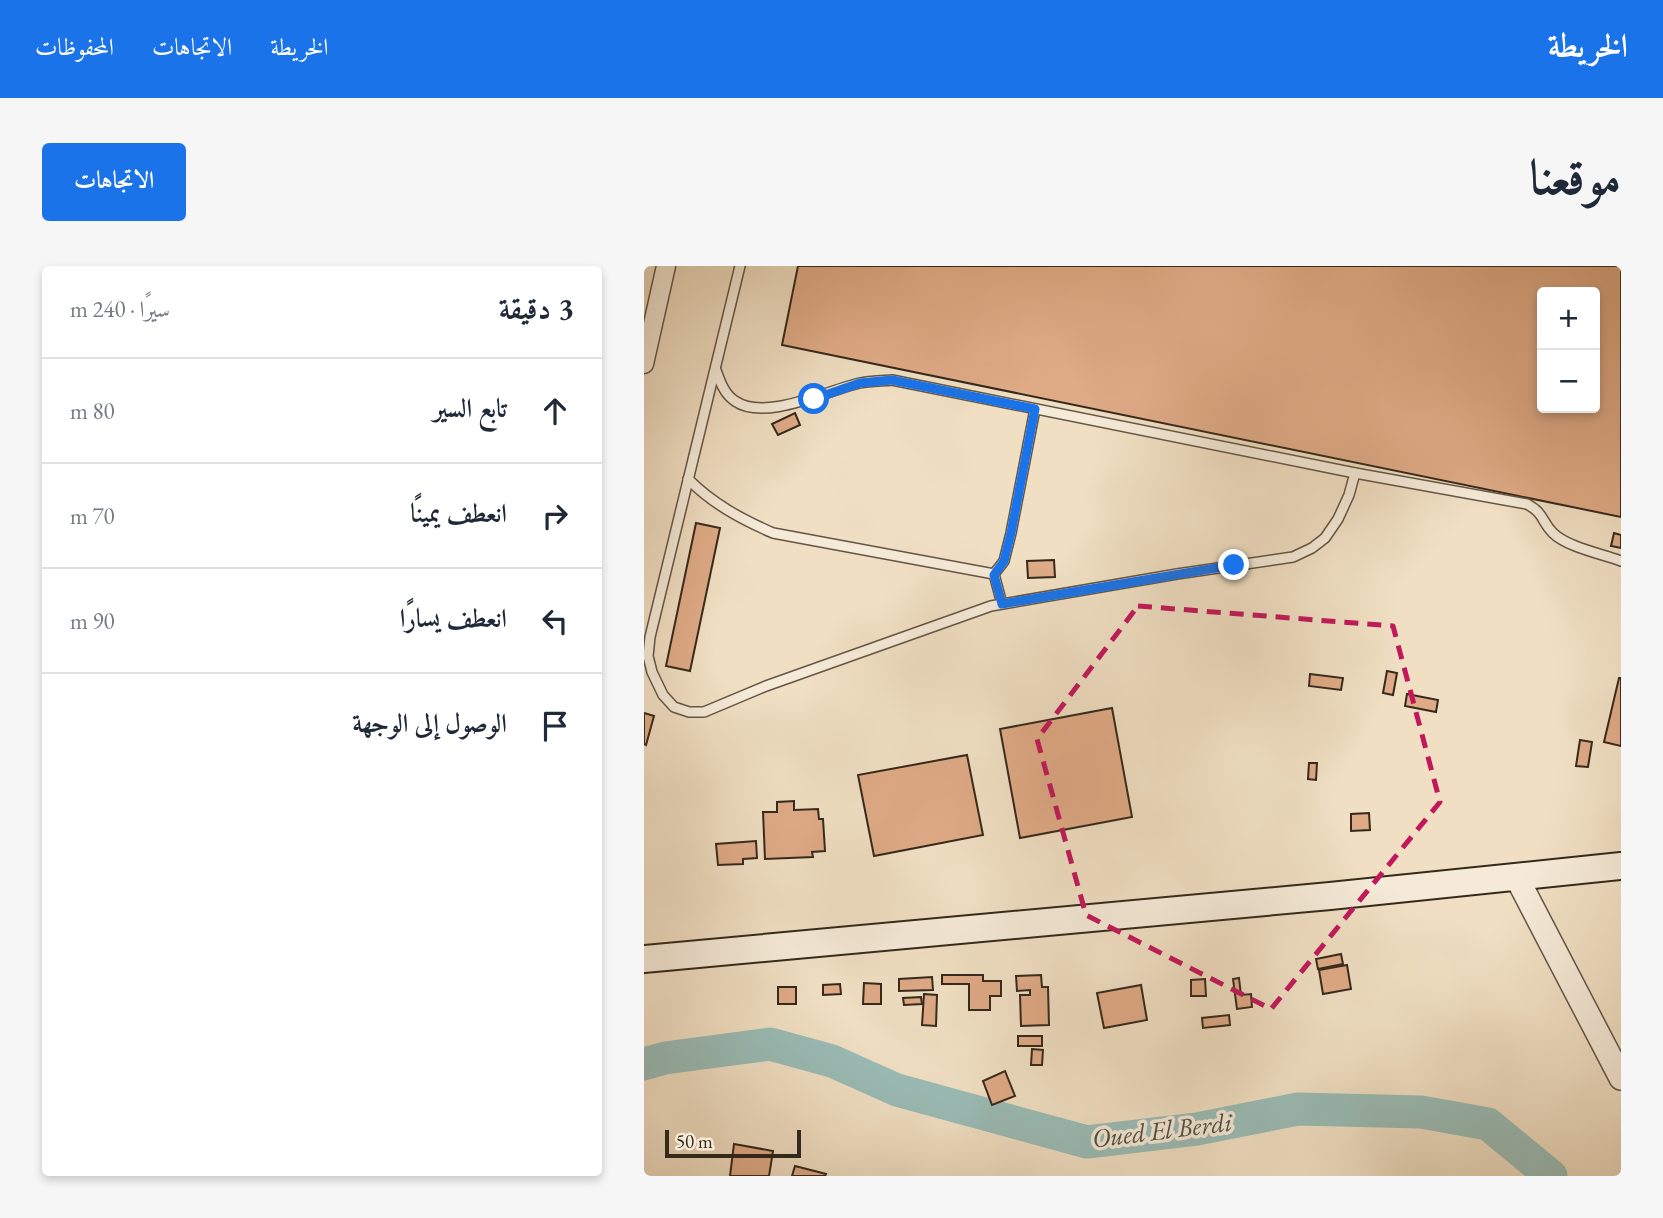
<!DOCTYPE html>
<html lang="ar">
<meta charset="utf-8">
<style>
:root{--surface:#fff;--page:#f6f6f7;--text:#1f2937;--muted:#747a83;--line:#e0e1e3;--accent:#1a73e8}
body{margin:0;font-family:"EB Garamond",Amiri,serif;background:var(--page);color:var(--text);direction:rtl}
.controls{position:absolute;right:21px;top:21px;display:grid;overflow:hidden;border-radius:7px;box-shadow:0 4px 10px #0003}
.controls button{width:63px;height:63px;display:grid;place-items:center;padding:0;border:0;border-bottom:2px solid var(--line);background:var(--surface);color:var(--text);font:35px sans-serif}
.scale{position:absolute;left:21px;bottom:18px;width:136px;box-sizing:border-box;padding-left:7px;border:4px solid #35291c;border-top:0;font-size:19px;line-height:24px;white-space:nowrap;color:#35291c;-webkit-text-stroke:5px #f5ead8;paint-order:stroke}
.stop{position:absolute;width:21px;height:21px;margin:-16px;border:5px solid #1a73e8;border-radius:50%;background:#fff}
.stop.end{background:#1a73e8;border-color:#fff;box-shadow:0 2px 7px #0008}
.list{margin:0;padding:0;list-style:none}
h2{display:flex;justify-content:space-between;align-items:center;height:91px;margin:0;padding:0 28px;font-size:30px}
h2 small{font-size:23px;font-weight:400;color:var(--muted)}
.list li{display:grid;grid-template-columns:46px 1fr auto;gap:21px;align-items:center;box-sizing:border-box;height:105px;padding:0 28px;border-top:2px solid var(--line)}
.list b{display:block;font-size:26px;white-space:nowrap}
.list em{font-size:23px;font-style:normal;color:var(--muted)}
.icon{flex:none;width:38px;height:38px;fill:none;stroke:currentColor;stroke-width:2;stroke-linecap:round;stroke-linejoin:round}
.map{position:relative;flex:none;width:977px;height:910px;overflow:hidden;direction:ltr;border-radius:7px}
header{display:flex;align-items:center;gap:42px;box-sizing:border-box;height:98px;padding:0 35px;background:var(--accent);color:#fff}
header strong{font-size:33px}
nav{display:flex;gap:38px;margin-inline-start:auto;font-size:24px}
.intro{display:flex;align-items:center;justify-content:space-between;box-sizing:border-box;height:168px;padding:0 42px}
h1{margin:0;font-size:49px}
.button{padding:18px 32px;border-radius:7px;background:var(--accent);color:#fff;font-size:24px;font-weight:700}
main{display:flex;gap:42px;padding:0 42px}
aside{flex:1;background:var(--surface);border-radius:7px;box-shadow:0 4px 10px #0003}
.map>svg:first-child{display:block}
</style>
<header>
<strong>الخريطة</strong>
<nav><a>الخريطة</a><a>الاتجاهات</a><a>المحفوظات</a></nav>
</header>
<div class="intro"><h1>موقعنا</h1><a class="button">الاتجاهات</a></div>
<main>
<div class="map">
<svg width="977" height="910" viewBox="0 0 977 910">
<rect width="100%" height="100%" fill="#f0dfc3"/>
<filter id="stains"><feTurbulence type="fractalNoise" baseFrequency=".00286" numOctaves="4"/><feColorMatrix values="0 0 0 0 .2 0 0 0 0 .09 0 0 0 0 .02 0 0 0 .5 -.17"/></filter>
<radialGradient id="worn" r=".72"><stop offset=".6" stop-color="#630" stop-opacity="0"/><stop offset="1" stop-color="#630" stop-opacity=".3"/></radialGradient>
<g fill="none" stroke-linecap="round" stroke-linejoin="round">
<polyline stroke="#9abcb6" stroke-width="33" points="0,798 21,792 126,778 188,795 253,824 443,876 553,863 654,843 777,846 844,858 907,910"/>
</g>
<g fill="#dfaa86" stroke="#35291c" stroke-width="2" fill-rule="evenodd">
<path d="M154 0H977V251L138 79ZM898 26H951V142H898Z"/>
<polygon points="151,147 156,159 134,169 128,158"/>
<polygon points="52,257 76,262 46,405 22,400"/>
<polygon points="970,267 977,269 977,282 967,280"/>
<polygon points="410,294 411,311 384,312 383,295"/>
<polygon points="743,405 753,407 749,429 739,427"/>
<polygon points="666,408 699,412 697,424 665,420"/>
<polygon points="975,412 977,412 977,480 960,476"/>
<polygon points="763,428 794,434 792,446 761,440"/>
<polygon points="468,442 488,551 376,572 356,463"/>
<polygon points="0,447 10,450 2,479 0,478"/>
<polygon points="936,474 948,476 944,501 932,500"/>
<polygon points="323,489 339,569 230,590 214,509"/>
<polygon points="665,497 673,497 672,514 664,513"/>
<polygon points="150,535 150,544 174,543 175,553 179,553 181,585 168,586 169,591 121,593 119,546 133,546 133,536"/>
<polygon points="725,547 726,564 707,565 707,548"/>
<polygon points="112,575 113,592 99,593 99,598 74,599 72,578"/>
<polygon points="697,688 699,698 674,703 672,693"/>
<polygon points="703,699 707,723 679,728 675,704"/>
<polygon points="298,709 339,709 339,715 357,715 357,730 346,730 346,744 325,744 325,718 298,718"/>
<polygon points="397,709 398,721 404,721 405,759 377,760 376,729 386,729 386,724 373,725 372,710"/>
<polygon points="288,711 289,724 255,725 255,713"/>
<polygon points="595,712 597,729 607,728 608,741 593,743 589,713"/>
<polygon points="561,713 562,730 547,730 547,714"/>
<polygon points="220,717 237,718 237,738 219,738"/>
<polygon points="196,718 197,728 179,729 179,719"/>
<polygon points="497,719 503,754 460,762 453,727"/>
<rect x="134" y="721" width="18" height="17"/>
<polygon points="280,728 293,729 292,760 278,759"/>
<polygon points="277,731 278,738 260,739 259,732"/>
<polygon points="585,749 586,759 559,762 558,752"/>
<rect x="374" y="770" width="24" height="10"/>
<polygon points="388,783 399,784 398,799 387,799"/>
<polygon points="361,805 371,830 348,839 339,815"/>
<polygon points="90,878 129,885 125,910 86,910"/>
<polygon points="151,900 182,908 181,910 148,910"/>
</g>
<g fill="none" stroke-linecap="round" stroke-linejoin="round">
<g stroke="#645646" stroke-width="12">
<g id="service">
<polyline points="96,0 6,371 4,390 8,406 19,429 30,441 45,446 60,446 122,420 347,340 533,308 649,291 668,282 681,272 694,253 705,229 711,207"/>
<path d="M72 104C76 115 80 128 91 135 121 156 184 124 216 117 226 115 238 115 248 114L711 207 883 238C901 248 897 255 909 267 923 281 958 288 977 295"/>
<path d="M44 213C69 238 97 253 129 267L350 308 358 338"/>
<polyline points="350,308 360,295 367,267 391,143"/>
</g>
</g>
<g stroke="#645646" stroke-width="21">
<polyline id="minor" points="0,98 22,0"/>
</g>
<g stroke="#645646" stroke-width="26">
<polyline id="tertiary" points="873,612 977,812"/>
</g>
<g stroke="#35291c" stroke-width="30">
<polyline id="secondary" points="0,693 686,630 977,600"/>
</g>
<use href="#service" stroke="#f5ead8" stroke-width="9"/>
<use href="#minor" stroke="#f5ead8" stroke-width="18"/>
<use href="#tertiary" stroke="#f5ead8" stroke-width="23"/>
<use href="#secondary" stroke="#f5ead8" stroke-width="26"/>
</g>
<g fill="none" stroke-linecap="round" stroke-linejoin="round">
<polyline stroke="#1a73e8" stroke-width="9" points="170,133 216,117 248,114 391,143 367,267 360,295 350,309 358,338 590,299"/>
</g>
<path fill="none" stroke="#c2185b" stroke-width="5" stroke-dasharray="14 9" stroke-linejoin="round" d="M494 340 749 360 796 536 627 743 442 649 393 473Z"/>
<g text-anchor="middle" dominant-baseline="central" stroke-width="7" stroke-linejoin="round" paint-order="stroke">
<g font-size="26" font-style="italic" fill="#4e4e42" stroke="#f5ead8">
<text transform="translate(518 864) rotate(-7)">Oued El Berdi</text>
</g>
</g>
<rect width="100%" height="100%" filter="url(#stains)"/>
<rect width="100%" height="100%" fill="url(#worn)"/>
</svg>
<div class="controls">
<button>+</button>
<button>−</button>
</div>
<div class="scale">50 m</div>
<div class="stop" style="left:170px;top:133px"></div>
<div class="stop end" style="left:590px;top:299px"></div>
</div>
<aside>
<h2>3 دقيقة<small>سيرًا · 240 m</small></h2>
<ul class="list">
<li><svg class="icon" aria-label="ahead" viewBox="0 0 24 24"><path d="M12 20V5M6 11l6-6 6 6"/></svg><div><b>تابع السير</b></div><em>80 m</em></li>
<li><svg class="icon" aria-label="right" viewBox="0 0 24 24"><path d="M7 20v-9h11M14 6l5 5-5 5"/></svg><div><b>انعطف يمينًا</b></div><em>70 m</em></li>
<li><svg class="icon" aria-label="left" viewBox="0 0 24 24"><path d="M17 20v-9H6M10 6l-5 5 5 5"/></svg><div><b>انعطف يسارًا</b></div><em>90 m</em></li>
<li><svg class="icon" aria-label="arrive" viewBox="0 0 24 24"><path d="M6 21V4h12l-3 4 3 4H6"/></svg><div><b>الوصول إلى الوجهة</b></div></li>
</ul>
</aside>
</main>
